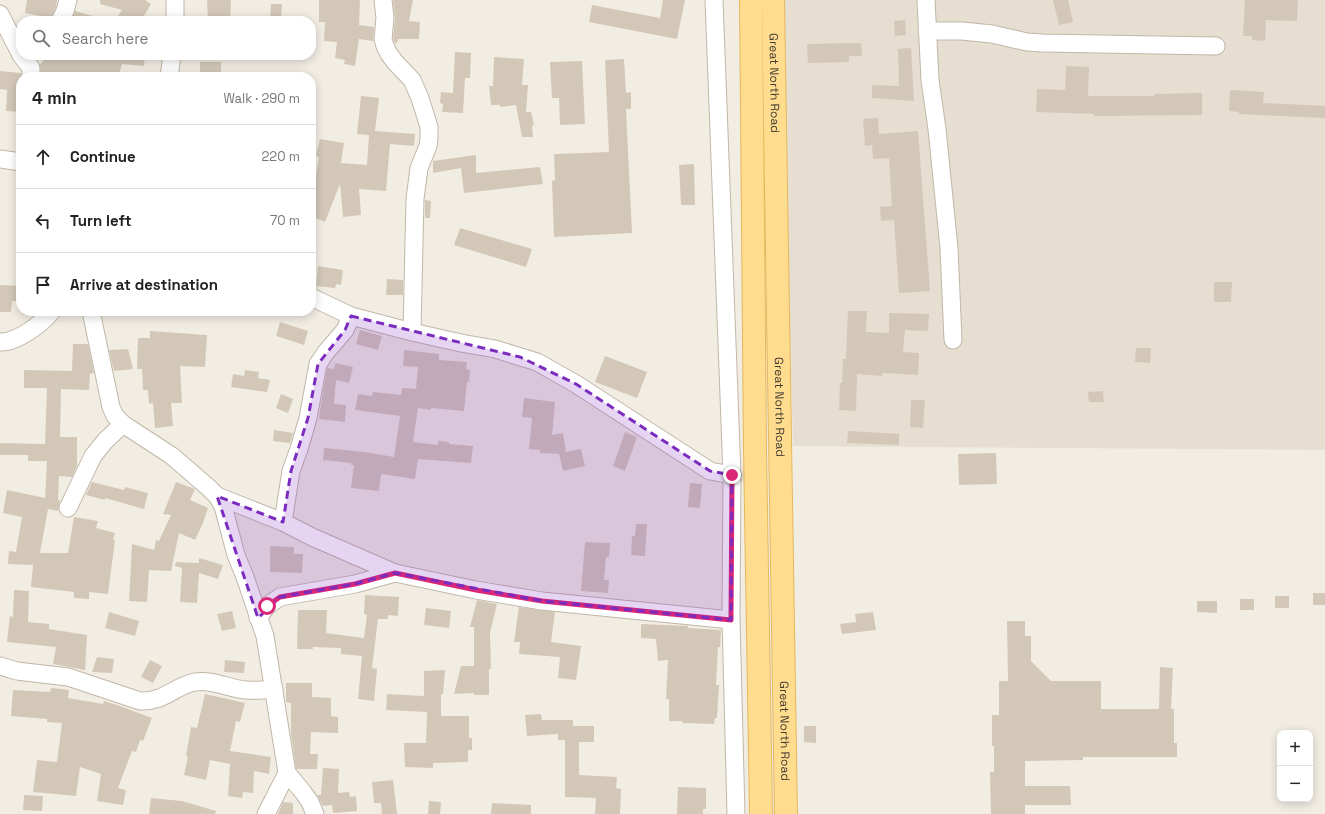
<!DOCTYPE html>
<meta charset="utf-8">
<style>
:root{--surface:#fff;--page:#f2f2f2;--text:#222;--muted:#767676;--line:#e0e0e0}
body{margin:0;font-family:"Space Grotesk",sans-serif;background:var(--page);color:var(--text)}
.controls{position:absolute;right:12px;bottom:12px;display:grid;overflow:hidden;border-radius:8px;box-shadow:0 2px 10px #0003}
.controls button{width:36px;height:36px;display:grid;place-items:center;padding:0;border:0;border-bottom:1px solid var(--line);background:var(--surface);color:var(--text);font:20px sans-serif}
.stop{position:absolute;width:12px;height:12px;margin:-9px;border:3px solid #db2777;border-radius:50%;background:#fff}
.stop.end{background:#db2777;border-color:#fff;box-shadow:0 1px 4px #0008}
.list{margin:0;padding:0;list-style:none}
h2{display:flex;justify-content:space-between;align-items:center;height:52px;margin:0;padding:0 16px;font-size:17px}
h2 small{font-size:13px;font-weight:400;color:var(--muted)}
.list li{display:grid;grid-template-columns:26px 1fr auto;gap:12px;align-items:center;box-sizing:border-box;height:64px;padding:0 16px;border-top:1px solid var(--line)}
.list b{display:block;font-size:15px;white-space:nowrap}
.list em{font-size:13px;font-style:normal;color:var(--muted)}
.icon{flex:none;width:22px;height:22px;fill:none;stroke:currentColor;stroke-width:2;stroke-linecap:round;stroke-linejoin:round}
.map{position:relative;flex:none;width:1325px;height:814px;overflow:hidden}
.search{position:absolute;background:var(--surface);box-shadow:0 2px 10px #0003;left:16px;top:16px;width:300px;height:44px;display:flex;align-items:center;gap:10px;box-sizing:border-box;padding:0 14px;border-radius:16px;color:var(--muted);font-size:15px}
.panel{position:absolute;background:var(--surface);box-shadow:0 2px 10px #0003;left:16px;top:72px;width:300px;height:244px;border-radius:16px}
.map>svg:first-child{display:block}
</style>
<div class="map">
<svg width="1325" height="814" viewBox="0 0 1325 814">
<rect width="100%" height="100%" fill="#f2ede3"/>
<polygon fill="#e6ded0" points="781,0 1325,0 1325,450 793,446"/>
<g fill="#d3c8b8">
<polygon points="27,0 57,0 56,7 51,18 25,13"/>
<polygon points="100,0 145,0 151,4 141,21 126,21 118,16 122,10 100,4"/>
<polygon points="207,0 231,0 230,21 208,21"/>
<polygon points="319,0 360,0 359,25 374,27 373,41 359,39 355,66 344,64 345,60 335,58 337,42 324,41 325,22 319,22"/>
<polygon points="393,0 413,0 409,21 420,22 419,39 398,39 397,43 395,43 393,38 395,19"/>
<polygon points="663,0 685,0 677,39 589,22 592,5 660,18"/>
<polygon points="1053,0 1068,0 1073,22 1059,25"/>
<polygon points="1245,0 1298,0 1297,21 1266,20 1265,41 1252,40 1252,36 1243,36"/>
<polygon points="271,4 282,4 281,21 270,21"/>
<polygon points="75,11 100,18 99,21 71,21"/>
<polygon points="905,20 906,35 895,36 894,21"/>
<polygon points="861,43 862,56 849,56 849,62 808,63 807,44"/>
<polygon points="911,48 914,101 872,98 872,85 899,86 898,49"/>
<polygon points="455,52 471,53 470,78 465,78 463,113 442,112 443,104 440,103 441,92 453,93"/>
<polygon points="48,55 145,55 144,66 122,64 118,77 41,77 40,65"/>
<polygon points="494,57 524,59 522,85 528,85 526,112 531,112 534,125 532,126 533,137 522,137 516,105 500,107 500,105 491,105 489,86 493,86"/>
<polygon points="624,59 626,93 631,92 631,109 626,109 632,233 554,237 552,181 555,180 554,154 609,152 605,60"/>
<polygon points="582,61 585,124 560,125 559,98 552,98 550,62"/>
<rect x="200" y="62" width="21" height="15"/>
<polygon points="1066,66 1089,67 1088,96 1154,96 1154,94 1202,93 1202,115 1094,116 1094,114 1036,112 1037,89 1065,90"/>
<polygon points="0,71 21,73 21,112 6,111 7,90 0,89"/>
<polygon points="1230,90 1264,92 1263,103 1325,106 1325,118 1239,114 1239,112 1229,111"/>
<polygon points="361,96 379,98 375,131 415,134 414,146 390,144 386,191 359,189 361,215 343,217 340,184 325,222 311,216 311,185 314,186 319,157 316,156 320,139 344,143 341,163 367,165 369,135 357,134"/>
<polygon points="878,118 879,134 918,131 930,291 899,293 894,220 881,221 880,207 892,206 889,158 873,159 872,145 865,146 863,119"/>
<polygon points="476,155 476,173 540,167 543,184 464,193 461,168 433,173 433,161"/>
<polygon points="694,164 695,205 681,205 679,165"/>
<polygon points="425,200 431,201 430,218 425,218"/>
<polygon points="460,228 532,249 526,267 454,245"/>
<polygon points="318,266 343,270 341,285 336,284 335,288 316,286"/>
<polygon points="387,279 403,280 403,295 386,295"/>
<polygon points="1214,282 1232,282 1231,302 1214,302"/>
<polygon points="0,285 21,286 21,301 12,301 11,312 0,312"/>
<polygon points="848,311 867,311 866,332 889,333 889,313 929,314 928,331 905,330 903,352 919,353 918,375 882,373 882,376 857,374 856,411 839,410 840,383 842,383 843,359 846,359"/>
<polygon points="280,322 308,331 304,345 276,336"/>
<polygon points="360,330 382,336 378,350 356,344"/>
<polygon points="150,331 207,335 205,367 180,366 182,403 171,403 173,426 155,428 153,403 149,404 148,390 143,390 142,369 137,369 138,338 150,338"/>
<polygon points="73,344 88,344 94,373 90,374 89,390 61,389 60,437 77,437 77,466 72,477 59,476 58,500 60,500 58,511 48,509 40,553 68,553 74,517 98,521 96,528 115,533 113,540 115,540 108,594 89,592 89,599 74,598 74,592 31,587 33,565 8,564 9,551 16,552 22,517 3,513 7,490 45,498 47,461 28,461 28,455 0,455 0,443 45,444 47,388 24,388 24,370 72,371"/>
<polygon points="1136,348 1151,348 1150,363 1135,362"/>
<polygon points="128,349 133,369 114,371 109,350"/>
<polygon points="404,350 439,354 439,360 467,362 466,369 470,370 469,382 467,382 464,411 431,408 431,410 418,408 413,442 438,445 438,441 449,442 449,444 473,446 471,463 418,459 415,479 381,474 379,491 351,488 354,465 351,465 351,463 323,460 324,448 365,452 394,457 400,416 355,410 358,394 372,396 373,392 401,395 402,388 416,389 418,367 403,366"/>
<polygon points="605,356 647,372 637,398 595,382"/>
<polygon points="335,363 353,367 349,383 336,380 334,404 346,405 345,422 319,419 320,410 327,368 334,369"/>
<polygon points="245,370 259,372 258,378 270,380 267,392 231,387 233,374 244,376"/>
<polygon points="1103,391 1104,402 1089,402 1088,392"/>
<polygon points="281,394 293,399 288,413 276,408"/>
<polygon points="524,398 555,402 552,435 563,433 566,452 581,449 585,466 563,471 559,454 540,453 540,450 529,449 532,418 522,417"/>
<polygon points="911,400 925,400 923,428 910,427"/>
<polygon points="274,430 293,433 290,443 273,441"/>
<polygon points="848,431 899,434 899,445 847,443"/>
<polygon points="625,432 637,437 625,471 613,466"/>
<polygon points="996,453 997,484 959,485 958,454"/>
<polygon points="92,482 124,490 125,487 148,493 144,509 105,498 105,500 86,495"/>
<polygon points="176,482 195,489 190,500 208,508 203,523 195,540 179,533 171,571 149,570 147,602 129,601 132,544 154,550 156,540 159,541 171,515 163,514"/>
<polygon points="690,483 702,484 700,508 688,507"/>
<polygon points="636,524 647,524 645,556 631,555 632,536 635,536"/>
<polygon points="585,542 610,543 609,557 606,557 604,580 609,580 608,593 581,591"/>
<polygon points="270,546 294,547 294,554 303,554 302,573 270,572"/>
<polygon points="199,558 223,565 218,579 199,573 197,603 180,602 182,568 175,566 176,562 199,563"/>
<polygon points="14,590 29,591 28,622 49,624 49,629 87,635 85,670 53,664 56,647 7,642 10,616 13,617"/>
<rect x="1313" y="593" width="12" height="12"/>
<polygon points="365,595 399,597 398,616 388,615 388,619 378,619 372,668 377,669 374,701 358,699 362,656 341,654 341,648 313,647 313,649 297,649 298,610 327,610 326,633 364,638 367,615 364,614"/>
<rect x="1275" y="596" width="14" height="12"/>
<rect x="1240" y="599" width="14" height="11"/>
<polygon points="477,600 497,604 490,633 491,669 489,669 489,695 474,695 474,693 454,694 461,666 474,666 474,627 470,627"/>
<polygon points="1197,601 1217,601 1217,613 1197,612"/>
<polygon points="519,607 555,612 551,642 581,646 576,680 558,678 560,657 519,654 520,642 514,642"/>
<polygon points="426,608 451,611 449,628 424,625"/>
<polygon points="232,611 236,628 222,631 217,614"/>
<polygon points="109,612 139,621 135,636 105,628"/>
<polygon points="873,612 876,630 842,634 840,624 856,622 855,614"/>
<polygon points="1007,621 1025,621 1025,636 1031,636 1031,661 1051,681 1101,681 1101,709 1159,709 1160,667 1173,668 1171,709 1174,709 1174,743 1177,743 1177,757 1083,757 1083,760 1025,761 1025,786 1070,786 1071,805 1025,805 1025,814 991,814 990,772 994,772 994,746 992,746 992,715 999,715 999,681 1008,681"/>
<polygon points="641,624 688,626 688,628 721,630 720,647 718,647 716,685 719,685 717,718 715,718 714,724 682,723 683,721 669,721 669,699 666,699 668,660 658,661 656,639 641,638"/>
<polygon points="97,657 114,659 112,673 92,672"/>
<polygon points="150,660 162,666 153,683 141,677"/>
<polygon points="225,660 245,662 244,673 224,672"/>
<polygon points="445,670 443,694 441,694 441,716 469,716 469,738 472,738 472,750 468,750 468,762 433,763 433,768 405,767 404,743 426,743 427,712 386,710 387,694 424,696 424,671"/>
<polygon points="286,683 312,683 312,697 331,698 331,716 338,717 338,733 311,732 310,754 318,754 317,769 296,769 291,733 291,703 286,702"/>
<polygon points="51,688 69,690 68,698 103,704 104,701 120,706 152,718 143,741 140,740 136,752 132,751 118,788 126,790 123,805 97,801 101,774 80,767 76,796 33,792 37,760 57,762 62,723 47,722 47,719 11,716 13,690 50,692"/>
<polygon points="205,694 245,703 240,722 236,721 230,751 271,757 269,774 254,771 253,793 243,792 242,798 228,796 230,764 210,760 206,780 184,775 188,757 186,756 191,727 197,728"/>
<polygon points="541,714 542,720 573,720 573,726 594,726 594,742 579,742 579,775 617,777 616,788 621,789 620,814 595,814 596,798 565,797 565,740 558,740 558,734 527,736 525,715"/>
<polygon points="804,726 816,726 816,743 804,742"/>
<polygon points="323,768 339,769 338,793 349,792 350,797 356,796 357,811 333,813 332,805 323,806 317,795 321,795"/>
<polygon points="393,780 397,814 382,814 381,803 374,803 372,782"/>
<polygon points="678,787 706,788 706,809 703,809 703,814 677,814"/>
<polygon points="24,795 43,796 42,811 23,810"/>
<polygon points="151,798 182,801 216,811 215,814 149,814"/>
<polygon points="429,801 441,802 440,814 428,814"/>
<polygon points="283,802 293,803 293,814 278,814"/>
<polygon points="492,803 531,805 531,814 491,814"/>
</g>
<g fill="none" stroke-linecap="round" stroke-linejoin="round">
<g stroke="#c0b7a8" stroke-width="19">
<g id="minor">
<polyline points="175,0 175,21"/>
<polyline points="383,0 385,18 383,39 385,46 389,54 395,62 412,80 420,98 429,127 429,139 428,146 419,168 415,199 412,332"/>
<polyline points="714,0 732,475 731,620 736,814"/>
<polyline points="926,0 930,80 937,129 949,248 953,340"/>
<polyline points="0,14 21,55"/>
<polyline points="60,21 65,11 68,0"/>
<polyline points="927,31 962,31 992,34 1027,42 1042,43 1216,46"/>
<polyline points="21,55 31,68 31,77"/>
<polyline points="169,77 172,55"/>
<polyline points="0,159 21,162"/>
<polyline points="311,297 351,316 412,332 461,343 495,349 537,362 576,384 710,471 732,475"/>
<polyline points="91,311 111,407 115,416 123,424 172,456 209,488 217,496 223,506 236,555 245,577 265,636 287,773 303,792 310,802 315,814"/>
<path d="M0 342C16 343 42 324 52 311"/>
<polyline points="217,496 283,522 312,537 395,573 476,590 542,601 731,620"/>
<polyline points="68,508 93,456 105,441 123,424"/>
<polyline points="283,522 291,471 299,449 308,418 318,364 326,352 345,330 351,316"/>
<polyline points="258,618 267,606 280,597 355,584 395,573"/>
<path d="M0 666 17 671 68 677 140 701C165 702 174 686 195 682 213 679 229 689 246 690 255 691 265 690 274 689"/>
<polyline points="266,814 287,773"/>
</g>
</g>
<g stroke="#e5b85d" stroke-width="24">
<g id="primary">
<polyline points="751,0 755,450 761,814"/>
<path id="s1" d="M773 0 786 814"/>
</g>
</g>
<use href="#minor" stroke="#fff" stroke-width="17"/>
<use href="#primary" stroke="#ffdc8e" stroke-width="22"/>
</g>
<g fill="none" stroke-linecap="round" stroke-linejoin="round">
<polyline stroke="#db2777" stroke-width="5" points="267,606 280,597 355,584 395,573 476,590 542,601 731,620 732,475"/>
</g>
<path fill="#7b2cbf" fill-opacity="0.2" stroke="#7b2cbf" stroke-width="3" stroke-dasharray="8 5" stroke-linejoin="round" d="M351 316 520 357 576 384 710 471 732 475 731 620 542 601 395 573 355 584 280 597 258 618 217 496 283 522 291 471 308 418 318 364 345 330Z"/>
<g text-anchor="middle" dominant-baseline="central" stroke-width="3.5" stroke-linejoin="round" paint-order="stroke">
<g font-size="12" fill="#433c33" stroke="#fff">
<text stroke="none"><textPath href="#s1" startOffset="83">Great North Road</textPath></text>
<text stroke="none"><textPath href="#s1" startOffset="407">Great North Road</textPath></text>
<text stroke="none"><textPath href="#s1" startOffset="731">Great North Road</textPath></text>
</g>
</g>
</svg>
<div class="controls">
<button>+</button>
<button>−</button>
</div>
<div class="stop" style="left:267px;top:606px"></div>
<div class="stop end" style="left:732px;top:475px"></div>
<div class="search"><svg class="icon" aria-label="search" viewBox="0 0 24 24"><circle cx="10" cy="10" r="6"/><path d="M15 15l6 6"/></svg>Search here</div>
<section class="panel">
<h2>4 min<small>Walk · 290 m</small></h2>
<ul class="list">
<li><svg class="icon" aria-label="ahead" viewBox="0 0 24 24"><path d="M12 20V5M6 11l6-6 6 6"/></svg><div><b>Continue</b></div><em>220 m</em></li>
<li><svg class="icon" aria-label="left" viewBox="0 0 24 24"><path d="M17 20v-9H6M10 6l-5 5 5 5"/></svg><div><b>Turn left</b></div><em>70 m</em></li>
<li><svg class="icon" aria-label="arrive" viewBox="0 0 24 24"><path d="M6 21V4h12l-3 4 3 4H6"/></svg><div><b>Arrive at destination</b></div></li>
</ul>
</section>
</div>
